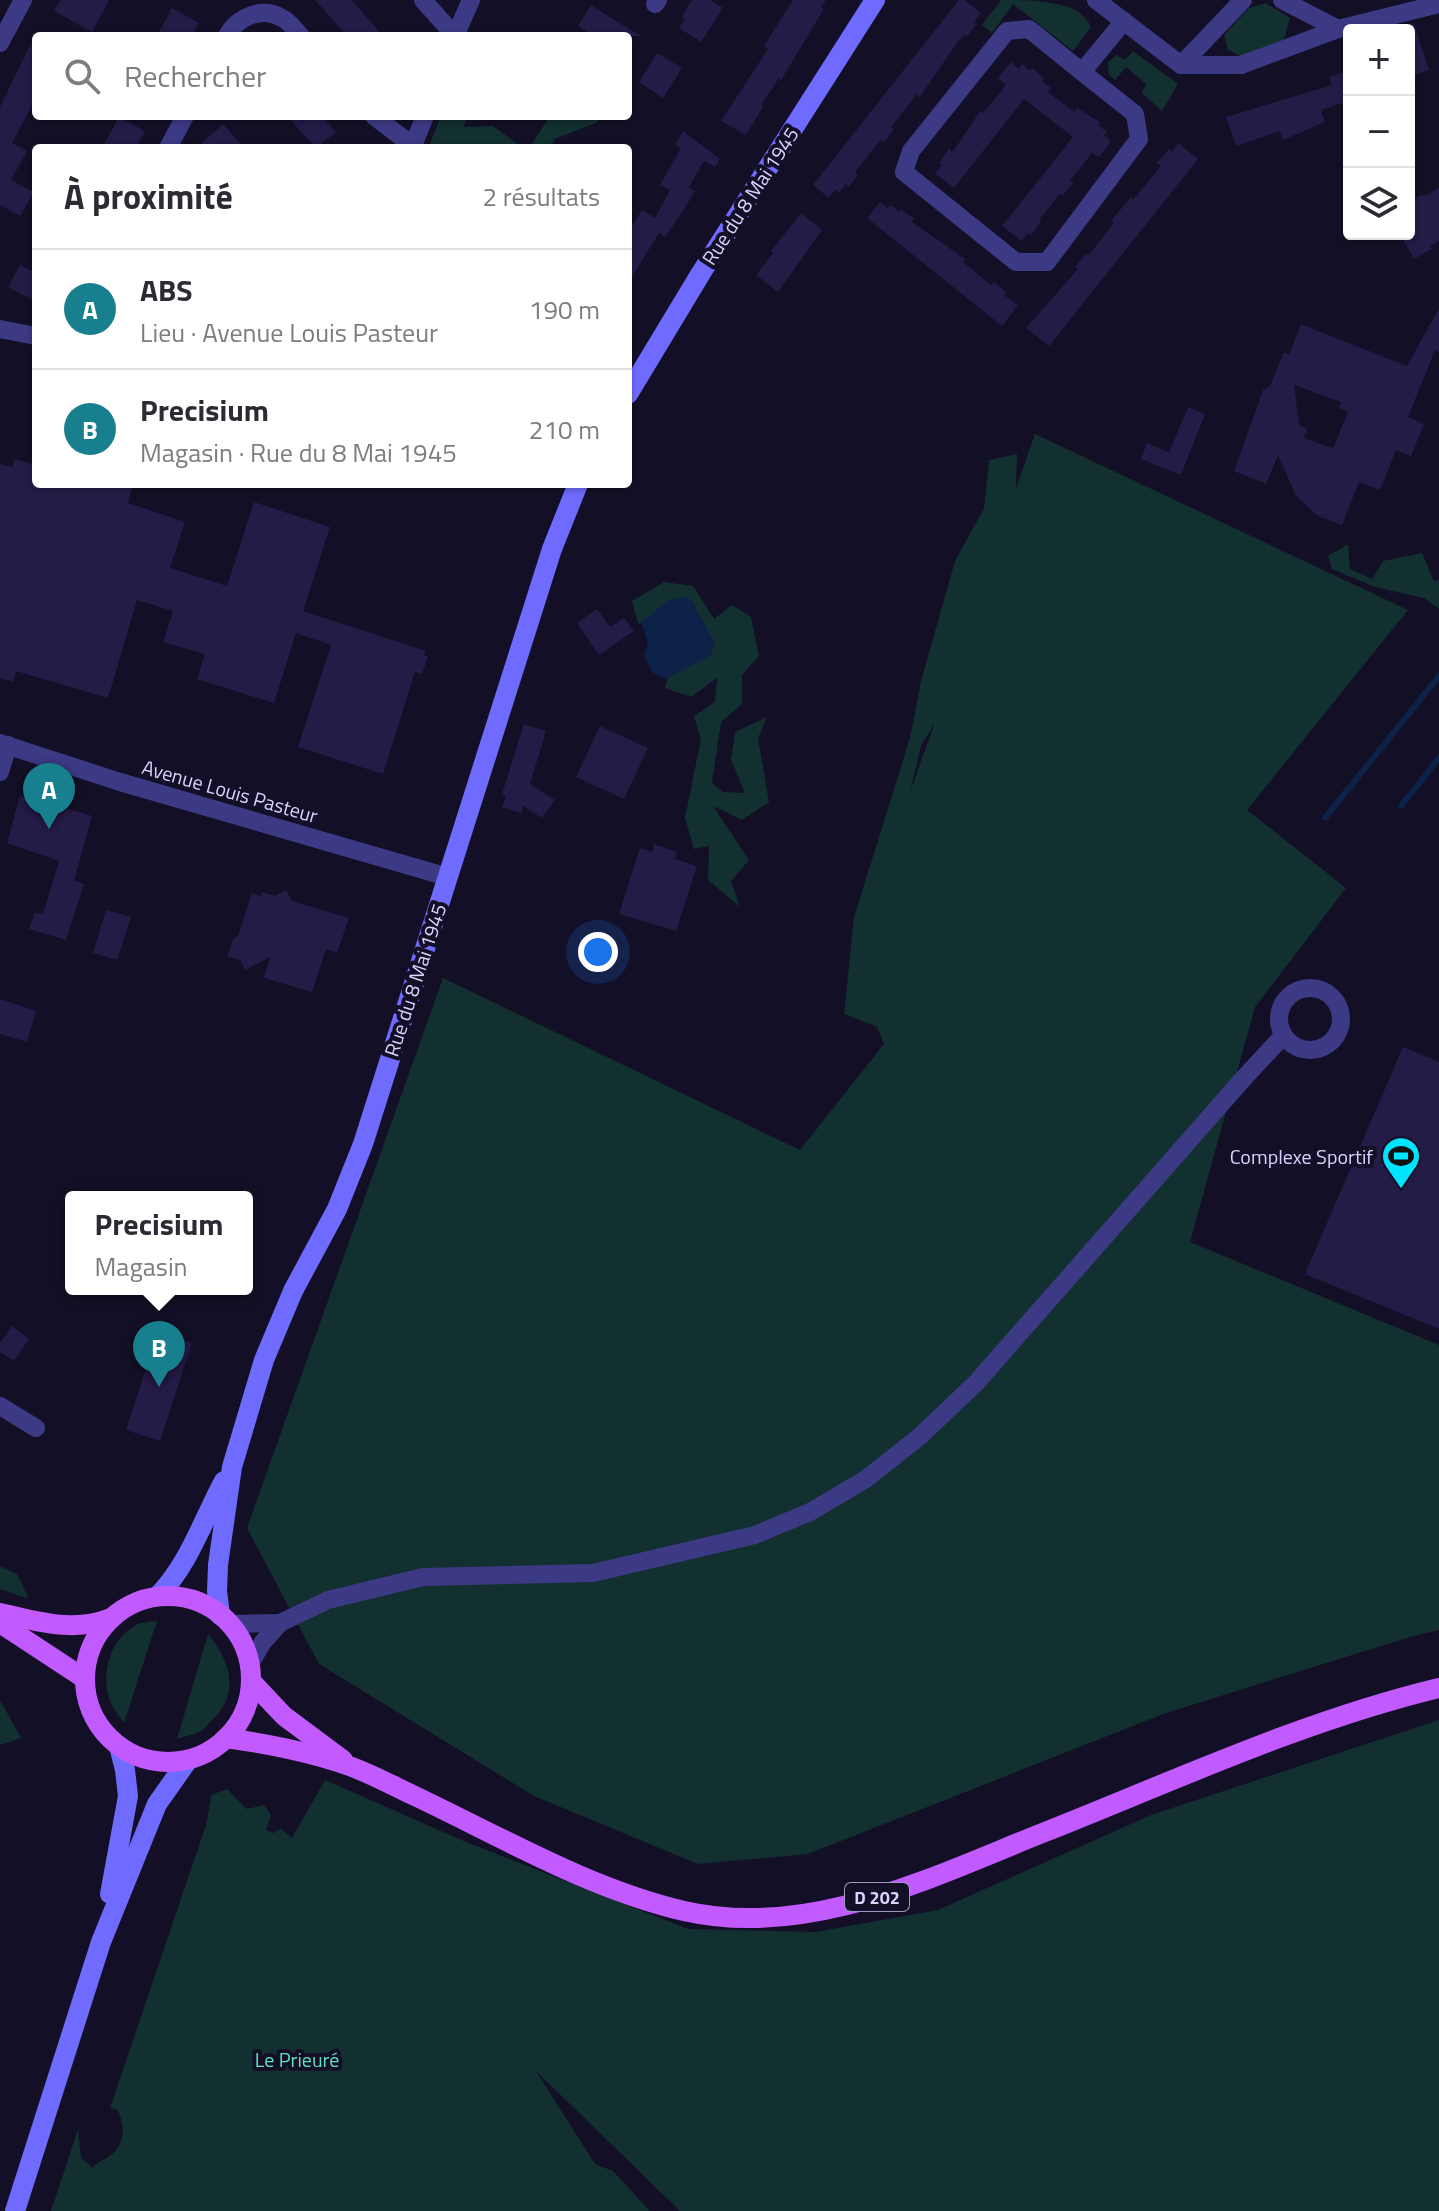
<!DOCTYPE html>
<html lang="fr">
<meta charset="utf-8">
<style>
:root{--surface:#fff;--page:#f2f2f3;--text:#2b2b33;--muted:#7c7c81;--line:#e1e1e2;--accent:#187f8f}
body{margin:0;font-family:"Titillium Web",sans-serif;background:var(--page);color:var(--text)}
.controls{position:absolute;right:24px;top:24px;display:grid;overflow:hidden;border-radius:8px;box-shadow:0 2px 6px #0004}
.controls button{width:72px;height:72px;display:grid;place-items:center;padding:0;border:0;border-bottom:2px solid var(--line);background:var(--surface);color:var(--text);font:40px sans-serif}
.you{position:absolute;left:598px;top:952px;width:28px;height:28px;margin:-20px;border:6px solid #fff;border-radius:50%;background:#1a73e8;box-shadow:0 0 0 12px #1a73e833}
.badge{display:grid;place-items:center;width:52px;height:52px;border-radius:50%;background:var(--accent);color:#fff;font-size:26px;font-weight:700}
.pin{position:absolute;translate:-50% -66px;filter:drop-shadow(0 2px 4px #0008)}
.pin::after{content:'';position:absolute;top:42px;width:28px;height:24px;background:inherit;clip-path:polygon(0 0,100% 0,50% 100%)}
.popup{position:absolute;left:65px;top:1191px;width:188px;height:104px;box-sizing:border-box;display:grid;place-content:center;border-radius:8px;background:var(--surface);filter:drop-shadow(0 2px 6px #0005);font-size:26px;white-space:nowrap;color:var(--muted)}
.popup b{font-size:30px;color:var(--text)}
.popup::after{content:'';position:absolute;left:50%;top:100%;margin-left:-16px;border:16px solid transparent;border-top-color:var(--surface)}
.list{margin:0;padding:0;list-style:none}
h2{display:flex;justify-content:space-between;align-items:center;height:104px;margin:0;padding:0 32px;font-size:34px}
h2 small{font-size:26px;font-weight:400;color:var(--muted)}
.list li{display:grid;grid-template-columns:52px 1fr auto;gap:24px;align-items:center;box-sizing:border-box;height:120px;padding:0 32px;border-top:2px solid var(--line)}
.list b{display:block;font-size:30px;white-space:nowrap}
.list p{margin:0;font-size:26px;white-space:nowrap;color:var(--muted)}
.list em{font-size:26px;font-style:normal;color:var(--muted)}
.icon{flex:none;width:44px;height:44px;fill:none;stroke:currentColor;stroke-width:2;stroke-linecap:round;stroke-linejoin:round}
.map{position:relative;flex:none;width:1439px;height:2211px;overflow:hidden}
.search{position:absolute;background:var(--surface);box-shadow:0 2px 6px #0004;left:32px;top:32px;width:600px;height:88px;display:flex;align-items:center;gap:20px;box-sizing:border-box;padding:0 28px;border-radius:8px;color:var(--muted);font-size:30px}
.panel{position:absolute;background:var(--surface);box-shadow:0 2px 6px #0004;left:32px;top:144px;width:600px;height:344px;border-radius:8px}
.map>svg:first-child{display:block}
</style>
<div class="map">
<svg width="1439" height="2211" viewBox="0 0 1439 2211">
<rect width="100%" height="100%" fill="#130f26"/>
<g fill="#12302f" fill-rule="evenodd">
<path d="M1001 0C1033 0 1080 0 1091 27L1073 51 1013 4 992 33 982 25Z"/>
<polygon points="1266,3 1290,18 1283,43 1242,57 1228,50 1224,35 1249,8"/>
<polygon points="1133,51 1178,84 1162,111 1142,93 1146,84 1126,67 1115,80 1109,75 1108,63 1116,55 1125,60"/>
<polygon points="441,116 467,116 464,127 493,126 523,148 428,148"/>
<polygon points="550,116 596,116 598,122 555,139 550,148 529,148"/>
<path d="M1035 434 1408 610 1247 810 1346 888 1255 1007 1190 1242 1439 1345V1630L1410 1637 1166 1713 808 1854 698 1864 534 1796 319 1664 247 1528 443 978 800 1150 884 1044 877 1027 844 1014 854 917 910 738 921 681 955 561 984 508 989 460 1017 454 1016 488ZM934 724V725L910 792 921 746Z"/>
<polygon points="1348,544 1350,569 1372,579 1383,561 1422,553 1434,581 1439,580 1439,609 1424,598 1375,587 1332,569 1328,556"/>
<polygon points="664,582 693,586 714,619 732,605 751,617 759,656 742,675 742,704 721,722 712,783 723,792 745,793 731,760 735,732 767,717 758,738 769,802 742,820 713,806 749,860 731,881 740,907 708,880 709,846 694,849 685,818 701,739 694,716 715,702 717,678 691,697 665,688 672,662 658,626 638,623 632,601"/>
<polygon points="0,1566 17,1574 29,1599 0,1589"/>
<path d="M157 1621 124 1723C119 1716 113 1709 110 1701 100 1675 110 1637 138 1624 143 1622 151 1622 157 1621Z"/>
<path d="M208 1634C229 1659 241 1691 214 1718 210 1722 206 1728 201 1731 194 1735 184 1736 177 1739Z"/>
<polygon points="0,1700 21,1738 0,1745"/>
<path d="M1439 1720V2211H680L536 2071 595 2164 613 2171 650 2211H51L78 2129 81 2158 93 2168C97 2161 101 2162 108 2157 126 2145 125 2128 118 2110L110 2108 207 1822 211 1795 227 1789 247 1809 264 1805 271 1815 266 1830 273 1833 281 1829 292 1838 325 1780 466 1842 688 1929 815 1932 938 1910 1151 1815Z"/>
</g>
<polygon fill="#0c2248" points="681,597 691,599 715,644 710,656 665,679 652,672 644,655 648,643 641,622 668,601"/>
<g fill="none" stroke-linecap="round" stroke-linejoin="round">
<g stroke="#0c2248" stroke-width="6">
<polyline points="1401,806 1439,758"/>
<polyline points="1325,818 1439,676"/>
</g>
</g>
<g fill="#241b47" fill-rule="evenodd">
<polygon points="60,0 109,0 92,32 54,11"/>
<polygon points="315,0 352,0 383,36 347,36"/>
<polygon points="692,0 710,0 723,8 701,42 679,28 685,19 682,16"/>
<polygon points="793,0 826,0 821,7 824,9 781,80 779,78 761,105 763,107 746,135 721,121 768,49 764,46"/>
<polygon points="959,0 965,0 981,13 974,22 977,24 966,37 964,35 956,44 920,97 917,94 891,127 894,129 884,142 881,140 874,148 855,172 858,174 849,187 846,184 839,193 835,190 829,198 813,185"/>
<polygon points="591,5 616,21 641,36 594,36 578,26"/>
<polygon points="172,8 199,23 192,36 157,36"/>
<polygon points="1414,23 1429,70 1409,77 1409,24"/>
<polygon points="36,33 36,98 12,143 27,151 11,180 34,192 20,216 0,205 0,107"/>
<polygon points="657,53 682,68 663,98 639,82"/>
<polygon points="1011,62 1019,69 1022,64 1030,71 1032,68 1044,78 1042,81 1051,88 1048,92 1074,112 1077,108 1100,122 1098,125 1107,132 1104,135 1111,142 1099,157 1092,153 1070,181 1073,183 1062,196 1060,194 1039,220 1041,222 1031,235 1028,233 1022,241 1002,226 1073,137 1024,99 954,188 935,173 942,165 939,162 949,149 952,152 961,140 980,111 983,113 1006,85 998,78"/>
<polygon points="1349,71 1349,101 1321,110 1325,122 1283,140 1280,131 1236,146 1226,117 1332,85 1329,77"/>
<polygon points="287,116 322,116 336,132 316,148"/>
<polygon points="119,117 145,131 136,148 102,148"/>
<polygon points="223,124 244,148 196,148"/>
<polygon points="683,131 720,159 715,167 704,161 689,187 695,191 683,211 665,237 659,233 628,283 628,232 642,210 655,218 670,190 660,185 681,148 675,145"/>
<polygon points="1178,143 1198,159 1049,346 1026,328 1078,269 1075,267 1086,254 1088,256 1114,223 1111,221 1131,197 1134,199 1161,166 1157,163 1169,149 1172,152"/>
<polygon points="1439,188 1439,241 1430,246 1432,249 1414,259 1400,234 1409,234 1409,205 1419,196 1426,195"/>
<polygon points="880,202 888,208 891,205 899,212 901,209 914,219 912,222 965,259 963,262 991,285 994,282 1006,292 1004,295 1018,305 1002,326 867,218"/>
<polygon points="801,213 822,230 778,292 756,275 773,253 771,251"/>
<polygon points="20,265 36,273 36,302 8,287"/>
<path d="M1439 308V353L1435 350 1408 417 1424 424 1411 456 1396 450 1380 490 1359 482 1342 525 1318 516 1296 496 1278 455 1266 484 1234 471 1263 390 1270 386 1284 352 1289 355 1301 324 1407 366ZM1294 385 1341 402 1339 408 1348 412 1333 448 1303 438 1307 430 1299 424Z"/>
<polygon points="1188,407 1205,414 1181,475 1141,459 1147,443 1169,452"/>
<polygon points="15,459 36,465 36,484 133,484 128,503 185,522 170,568 227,586 254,502 330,527 303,611 426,651 424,655 428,657 422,674 415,672 383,774 298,747 331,645 296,633 274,703 197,679 205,654 163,642 173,611 137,600 108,698 16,671 13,682 0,678 0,464 12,467"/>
<polygon points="597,609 610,627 624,618 634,631 599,655 577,623"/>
<polygon points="524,724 546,731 530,784 555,800 542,818 523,806 521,813 502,807 506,796 502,794"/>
<polygon points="600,726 648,748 624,799 576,777"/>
<polygon points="20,795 92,816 74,881 84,884 66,940 29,929 35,912 43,914 59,861 7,843"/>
<polygon points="654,844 677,852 675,859 697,866 676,931 619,914 640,848 652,852"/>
<polygon points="286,890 292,901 349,918 337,953 326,949 312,992 264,978 270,957 245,970 240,960 227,957 233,939 238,936 252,893 261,896 262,892 275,896"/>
<polygon points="106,910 131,917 117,960 93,953"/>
<polygon points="0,999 36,1011 27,1042 0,1034"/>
<polygon points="1403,1047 1439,1062 1439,1329 1305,1274"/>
<polygon points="12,1326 29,1339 14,1361 0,1352 0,1343"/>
<polygon points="158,1332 192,1343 160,1441 126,1430"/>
</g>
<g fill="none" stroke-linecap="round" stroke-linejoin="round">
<g stroke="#3d3a85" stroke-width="18">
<polyline points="423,0 455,36"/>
<polyline points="1096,0 1181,65 1241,65 1338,29 1439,4"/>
<polyline points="1282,0 1338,29"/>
<polyline points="655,4 658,0"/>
<path d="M227 36C237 17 262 6 282 18 289 21 295 30 301 36"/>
<polyline points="455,36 471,0"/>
<polyline points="0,43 23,0"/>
<polyline points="1181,65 1243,0"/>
<polyline points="1082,72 1029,29 1007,31 911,151 904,172 1016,262 1047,262 1139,139 1135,114 1082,72 1124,21"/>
<polyline points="374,116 413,146"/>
<polyline points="168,148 185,116"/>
<polyline points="412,148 425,116"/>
<polyline points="0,329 36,336"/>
<polyline points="0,743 120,782 448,877"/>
<polyline points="0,772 8,745"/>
<circle cx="1310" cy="1019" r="31"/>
<polyline points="0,1406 36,1428"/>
<polyline points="230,1624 280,1623"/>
<polyline points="249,1665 263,1642 280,1623 328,1600 423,1577 593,1573 755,1535 810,1512 866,1479 919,1437 976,1383 1243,1079 1283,1036"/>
</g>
<g stroke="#6f6bff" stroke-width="20">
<polyline points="628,394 701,273 875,0"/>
<path d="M158 1596C189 1564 203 1520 224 1481"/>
<polyline points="220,1615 217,1591 218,1565 232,1467 264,1360 293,1291 337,1209 363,1144 552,549 578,484"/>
<polyline points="110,1894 128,1796 125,1770 119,1746"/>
<polyline points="15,2211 101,1942 157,1804 188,1760"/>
</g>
<g stroke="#c25bff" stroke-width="20">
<circle cx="168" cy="1679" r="83"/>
<path d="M0 1613C38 1621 73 1633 111 1618"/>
<polyline points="0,1623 85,1679"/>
<polyline points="251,1681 284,1716 343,1760"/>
<path d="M226 1738C268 1744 312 1752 352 1767 374 1775 395 1787 417 1797 503 1838 590 1889 684 1911 811 1940 935 1875 1050 1830 1178 1779 1306 1720 1439 1688"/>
</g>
</g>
<defs>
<g id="stadium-pin" transform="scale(2)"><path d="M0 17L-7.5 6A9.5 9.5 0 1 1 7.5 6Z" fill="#00e5ff" stroke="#130f26"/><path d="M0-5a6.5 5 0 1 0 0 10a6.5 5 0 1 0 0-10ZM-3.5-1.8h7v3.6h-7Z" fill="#111"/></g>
</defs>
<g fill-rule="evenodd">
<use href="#stadium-pin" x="1401" y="1156"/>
</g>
<g text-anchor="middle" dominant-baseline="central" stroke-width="8" stroke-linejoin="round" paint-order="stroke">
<rect fill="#130f26" stroke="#9e99be" stroke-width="2" x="845" y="1883" width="64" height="28" rx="6"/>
<g font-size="18" font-weight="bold" fill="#d9d4ff">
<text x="877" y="1897">D 202</text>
</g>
<g font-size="20" fill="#d9d4ff" stroke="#130f26">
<text transform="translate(750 196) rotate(-57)">Rue du 8 Mai 1945</text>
<text transform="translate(230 791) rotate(16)">Avenue Louis Pasteur</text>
<text transform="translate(415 980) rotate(-72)">Rue du 8 Mai 1945</text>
</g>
<g font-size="20" fill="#d9d4ff" stroke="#130f26" text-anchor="end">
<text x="1373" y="1156">Complexe Sportif</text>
</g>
<g font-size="20" fill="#5fe0c0" stroke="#130f26">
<text x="297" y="2059">Le Prieuré</text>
</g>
</g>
</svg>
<div class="controls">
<button>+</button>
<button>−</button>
<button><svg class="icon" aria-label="layers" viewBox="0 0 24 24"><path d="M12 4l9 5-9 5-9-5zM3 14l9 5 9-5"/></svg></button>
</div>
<div class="you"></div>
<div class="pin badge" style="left:49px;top:829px">A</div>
<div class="pin badge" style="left:159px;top:1387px">B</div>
<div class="popup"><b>Precisium</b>Magasin</div>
<div class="search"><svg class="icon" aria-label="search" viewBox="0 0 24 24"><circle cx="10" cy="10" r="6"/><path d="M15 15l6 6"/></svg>Rechercher</div>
<section class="panel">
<h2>À proximité<small>2 résultats</small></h2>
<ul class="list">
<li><span class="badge">A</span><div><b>ABS</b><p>Lieu · Avenue Louis Pasteur</p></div><em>190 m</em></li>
<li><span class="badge">B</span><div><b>Precisium</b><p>Magasin · Rue du 8 Mai 1945</p></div><em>210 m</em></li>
</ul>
</section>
</div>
